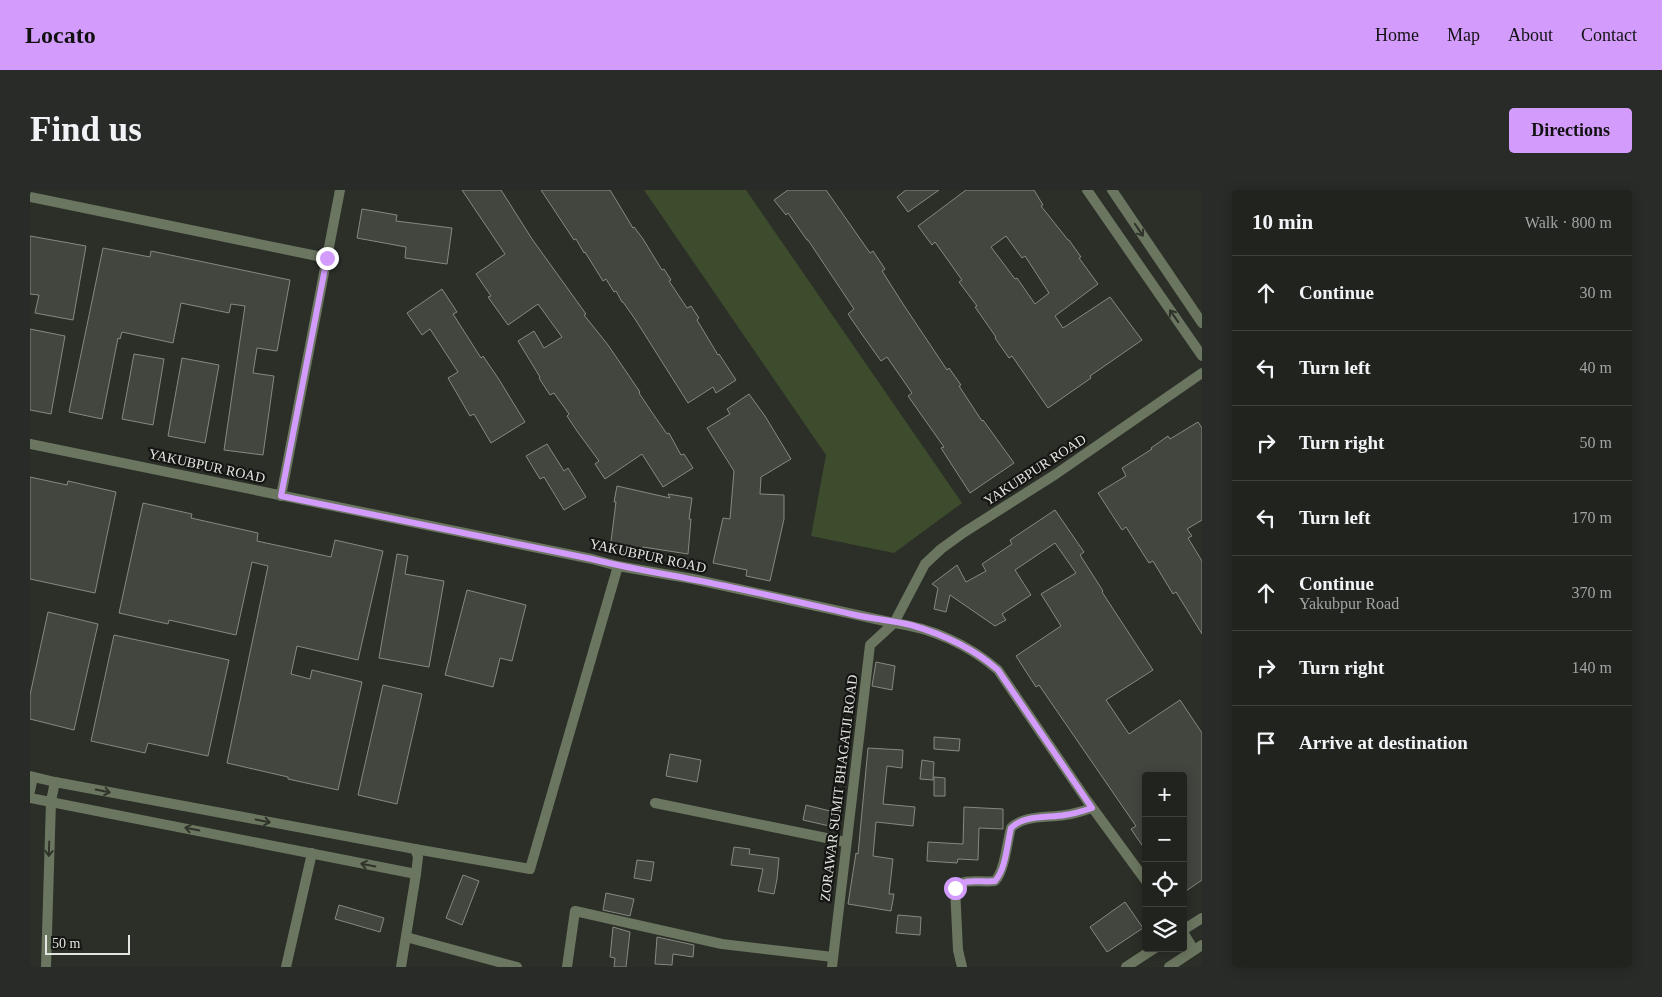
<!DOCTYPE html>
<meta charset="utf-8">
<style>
:root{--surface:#20231e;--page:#282b27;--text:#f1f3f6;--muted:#a2a4a4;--line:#3d403c;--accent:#d39cfc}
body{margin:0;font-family:"Times New Roman",serif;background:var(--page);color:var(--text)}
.controls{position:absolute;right:15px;bottom:15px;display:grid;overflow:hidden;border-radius:5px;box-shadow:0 2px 12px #0003}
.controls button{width:45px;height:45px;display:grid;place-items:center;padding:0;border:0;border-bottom:1px solid var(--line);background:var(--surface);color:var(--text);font:25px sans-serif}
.scale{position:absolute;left:15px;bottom:12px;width:85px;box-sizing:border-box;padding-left:5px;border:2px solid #e3e5e0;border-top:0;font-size:14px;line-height:18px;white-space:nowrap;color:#e3e5e0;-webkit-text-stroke:4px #151613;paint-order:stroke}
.stop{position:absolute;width:15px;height:15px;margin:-11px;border:4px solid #d39cfc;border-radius:50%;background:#fff}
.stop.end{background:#d39cfc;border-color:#fff;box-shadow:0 1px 5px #0008}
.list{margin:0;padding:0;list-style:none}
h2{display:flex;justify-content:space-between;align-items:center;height:65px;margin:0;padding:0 20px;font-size:21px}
h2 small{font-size:16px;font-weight:400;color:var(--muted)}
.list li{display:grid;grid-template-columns:32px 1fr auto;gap:15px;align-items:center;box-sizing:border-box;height:75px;padding:0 20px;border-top:1px solid var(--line)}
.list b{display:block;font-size:19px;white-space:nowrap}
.list p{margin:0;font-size:16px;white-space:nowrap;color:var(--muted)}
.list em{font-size:16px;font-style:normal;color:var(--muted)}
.icon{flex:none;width:28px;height:28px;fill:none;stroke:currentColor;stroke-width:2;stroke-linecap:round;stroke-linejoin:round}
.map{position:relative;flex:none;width:1172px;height:777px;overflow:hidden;border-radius:5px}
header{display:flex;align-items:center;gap:30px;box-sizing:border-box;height:70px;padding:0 25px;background:var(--accent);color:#111}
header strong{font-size:24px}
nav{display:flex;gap:28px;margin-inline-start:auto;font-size:18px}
.intro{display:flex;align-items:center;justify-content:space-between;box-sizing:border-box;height:120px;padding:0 30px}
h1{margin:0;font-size:35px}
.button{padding:12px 22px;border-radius:5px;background:var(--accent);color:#111;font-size:18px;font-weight:700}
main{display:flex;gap:30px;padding:0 30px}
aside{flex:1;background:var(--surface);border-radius:5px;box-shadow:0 2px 12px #0003}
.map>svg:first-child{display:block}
</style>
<header>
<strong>Locato</strong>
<nav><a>Home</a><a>Map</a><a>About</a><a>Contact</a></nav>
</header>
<div class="intro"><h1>Find us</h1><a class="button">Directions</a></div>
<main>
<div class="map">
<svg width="1172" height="777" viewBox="0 0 1172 777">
<rect width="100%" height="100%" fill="#2b2f28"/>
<polygon fill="#3d4c2d" points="614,0 716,0 932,313 864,363 781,346 796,265"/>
<g fill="#43463f" stroke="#858981" fill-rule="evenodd">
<polygon points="432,0 471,0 502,49 556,124 554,125 578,155 610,202 609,203 621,221 637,244 639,243 651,265 654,264 663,278 633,297 612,264 575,289 565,274 569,271 547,241 537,226 539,224 524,203 520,205 509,188 510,187 488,151 504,141 514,158 532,147 508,114 478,135 458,107 461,106 446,84 475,64"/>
<polygon points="511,0 580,0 603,38 604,37 613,49 632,80 634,79 641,90 639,91 657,118 661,116 669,128 667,130 688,165 689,164 706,190 686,203 683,197 658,213 605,129 593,112 592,112 586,101 584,102 576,89 573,91 555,62 554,63 546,49 544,50"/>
<polygon points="758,0 796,0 840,63 843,61 855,79 852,81 873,114 917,180 919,178 931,195 929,196 952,231 953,230 984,273 940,303 911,258 914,257 878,206 882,203 857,167 851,171 831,143 818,124 824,119 778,50 777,50 758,23 756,25 744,10"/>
<polygon points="876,0 909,0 878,22 867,7"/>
<path d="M936 0H1004L1013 15 1011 16 1038 50H1039L1051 67 1049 68 1068 94 1025 126 1033 138 1080 107 1112 150 1060 186 1061 188 1018 218 982 166 979 168 965 148 966 147 945 117 947 116 929 92 932 90 905 52 902 55 888 36ZM976 46 992 68 995 66 1019 103 1005 114 987 88 985 89 961 57Z"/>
<polygon points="332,19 367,25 366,31 422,38 417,74 375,68 376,57 327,48"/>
<polygon points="0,46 56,56 43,130 5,123 9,105 0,104"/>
<polygon points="73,58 120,67 121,61 260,90 247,161 227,158 223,183 244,186 233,265 194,260 215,116 201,114 199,123 151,113 143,153 92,142 90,149 88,148 72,229 39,222"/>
<polygon points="412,99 427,122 423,124 451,168 453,166 468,188 495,232 461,253 444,224 440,226 418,188 428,182 400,139 392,145 377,123"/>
<polygon points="0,139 35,146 21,224 0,220"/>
<polygon points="104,164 134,169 123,235 92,229"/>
<polygon points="152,168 189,175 175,253 138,246"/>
<polygon points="719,204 735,226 761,269 731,287 730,304 754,305 754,329 740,391 716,386 717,380 683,373 693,328 700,329 704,281 677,238 700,224 697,219"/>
<polygon points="1168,232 1172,238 1172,330 1157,339 1162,346 1158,348 1172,371 1172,444 1146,402 1143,404 1123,371 1119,373 1096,337 1092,340 1068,303 1096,286 1092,278 1122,259 1121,258 1138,246 1140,249"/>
<polygon points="517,254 534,281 538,278 556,307 534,320 514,287 510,289 496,266"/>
<polygon points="0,287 37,295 38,291 86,302 65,403 0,389"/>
<polygon points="587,296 640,308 638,304 662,308 659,329 661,329 658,364 613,357 612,365 580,359 586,312 584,312"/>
<polygon points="113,313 162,324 161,328 228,343 227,351 301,367 305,350 353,361 328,470 267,456 261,484 280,489 282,480 332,492 308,600 258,589 258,587 197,573 238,376 222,372 206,445 139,430 138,434 89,423"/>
<polygon points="1025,320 1054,362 1050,365 1073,401 1072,402 1123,480 1076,510 1099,544 1150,510 1172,543 1172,690 1153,703 1153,586 1116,586 1116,661 1101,639 1106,636 1009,495 1006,497 986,466 1031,436 1011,404 1046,383 1025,353 985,380 1001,405 972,424 976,430 965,436 920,405 916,422 904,419 908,398 902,394 927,375 936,392 956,381 952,374 982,354 980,350"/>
<polygon points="367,364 378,366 375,384 414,391 399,477 349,468"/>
<polygon points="437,400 496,415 482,471 470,468 463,497 415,485"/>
<polygon points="18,422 68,434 44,540 0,529 0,505"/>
<polygon points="84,445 199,470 178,566 118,553 115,563 61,551"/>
<polygon points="846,472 865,476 862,500 842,496"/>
<polygon points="353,495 392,504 367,614 328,605"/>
<polygon points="904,547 930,549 929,561 904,559"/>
<polygon points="838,558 873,560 872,578 857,576 853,614 885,617 883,636 846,632 843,666 863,669 859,704 864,704 861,721 818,714 826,663 828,664"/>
<polygon points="640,564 671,570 667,592 636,586"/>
<polygon points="892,570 904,572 903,590 890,589"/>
<polygon points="904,587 915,588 915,606 904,606"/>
<polygon points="776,615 808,623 804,637 773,630"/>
<polygon points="934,617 973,619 973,639 949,638 948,670 928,669 927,673 897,671 898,652 933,654"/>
<polygon points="704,657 720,659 719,664 749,668 747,689 744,704 728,701 733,679 701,675"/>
<polygon points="607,670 624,672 621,691 604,688"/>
<polygon points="433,685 449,691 432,735 416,728"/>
<polygon points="576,703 604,709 600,726 573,720"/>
<polygon points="1095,712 1113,738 1077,762 1060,737"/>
<polygon points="309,715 354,728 350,742 305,729"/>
<polygon points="868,725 891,727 890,745 866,743"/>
<polygon points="583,737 600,742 596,777 584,777 585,768 580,767"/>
<polygon points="627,747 664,755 663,767 643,764 642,775 625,774"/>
</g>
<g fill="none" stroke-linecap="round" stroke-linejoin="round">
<g stroke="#6b7660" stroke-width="10">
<polyline points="625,613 816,652"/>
<polyline points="1153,742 1164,760"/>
<polyline points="376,747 487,777"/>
<polyline points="256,777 282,663"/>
<polyline points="371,777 386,684"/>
<polyline points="537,777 545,721 692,754 803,767"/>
<path d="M802 777 840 455 864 433C902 438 939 455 968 480L1056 609 1116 691"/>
<path d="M932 777 928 760 925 698C934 687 951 693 965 691 975 680 977 652 981 638 993 625 1018 628 1035 625 1044 624 1053 621 1062 618"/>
</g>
<g stroke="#6b7660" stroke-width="10">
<polyline points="1057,0 1172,166"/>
<polyline points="1082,0 1172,133"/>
<polyline points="0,7 297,68"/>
<polyline points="0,254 562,369 588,376 663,389 864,433 895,374 911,359 933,343 1026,284 1172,183"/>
<polyline points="251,306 310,0"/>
<polyline points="0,586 25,592 385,659 388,667 386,684 0,608"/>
<polyline points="0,601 3,587"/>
<polyline points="385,659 500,679 588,376"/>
<polyline points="1153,740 1172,728"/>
<polyline points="16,777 21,611 25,592"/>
<polyline points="1096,777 1125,758"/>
<polyline points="1139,777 1172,755"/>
</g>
</g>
<defs><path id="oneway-shaft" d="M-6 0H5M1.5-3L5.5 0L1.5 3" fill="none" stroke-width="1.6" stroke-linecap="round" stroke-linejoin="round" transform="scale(1.25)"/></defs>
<g stroke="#2f332a">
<use href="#oneway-shaft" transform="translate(1109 40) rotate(56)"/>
<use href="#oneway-shaft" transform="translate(1144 126) rotate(-125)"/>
<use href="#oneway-shaft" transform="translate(73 601) rotate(11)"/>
<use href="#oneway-shaft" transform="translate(233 631) rotate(11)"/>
<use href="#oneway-shaft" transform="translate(162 639) rotate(-169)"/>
<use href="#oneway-shaft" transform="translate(19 659) rotate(92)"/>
<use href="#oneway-shaft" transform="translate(338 675) rotate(-169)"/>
</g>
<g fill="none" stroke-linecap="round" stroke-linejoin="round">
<path stroke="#d39cfc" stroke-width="6" d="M297 68 251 306 562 369C596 378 631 383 665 390 718 400 769 412 821 424 841 429 861 430 881 435 912 444 943 458 968 480L1062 618C1053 621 1044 624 1035 625 1018 628 993 625 981 638 977 654 976 679 965 691 951 693 935 687 925 698"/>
</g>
<g text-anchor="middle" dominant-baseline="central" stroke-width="4.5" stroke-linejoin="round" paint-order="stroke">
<g font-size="14" fill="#e3e5e0" stroke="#151613">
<text transform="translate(177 276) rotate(12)">YAKUBPUR ROAD</text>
<text transform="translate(1005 280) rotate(-33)">YAKUBPUR ROAD</text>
<text transform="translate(618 366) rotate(12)">YAKUBPUR ROAD</text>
<text transform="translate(809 598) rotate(-83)">ZORAWAR SUMIT BHAGATJI ROAD</text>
</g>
</g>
</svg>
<div class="controls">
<button>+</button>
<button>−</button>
<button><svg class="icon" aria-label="locate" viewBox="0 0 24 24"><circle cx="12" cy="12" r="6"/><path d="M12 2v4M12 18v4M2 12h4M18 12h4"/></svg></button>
<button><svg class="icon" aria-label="layers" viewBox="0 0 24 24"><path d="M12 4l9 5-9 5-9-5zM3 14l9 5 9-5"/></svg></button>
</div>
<div class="scale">50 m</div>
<div class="stop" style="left:925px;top:698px"></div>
<div class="stop end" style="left:297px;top:68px"></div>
</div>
<aside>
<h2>10 min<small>Walk · 800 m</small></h2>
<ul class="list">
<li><svg class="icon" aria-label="ahead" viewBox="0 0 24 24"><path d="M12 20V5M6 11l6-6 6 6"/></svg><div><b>Continue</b></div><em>30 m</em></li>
<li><svg class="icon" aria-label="left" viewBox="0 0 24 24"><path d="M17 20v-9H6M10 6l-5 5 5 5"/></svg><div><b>Turn left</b></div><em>40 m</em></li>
<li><svg class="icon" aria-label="right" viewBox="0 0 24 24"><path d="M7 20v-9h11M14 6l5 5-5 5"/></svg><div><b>Turn right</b></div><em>50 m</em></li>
<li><svg class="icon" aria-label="left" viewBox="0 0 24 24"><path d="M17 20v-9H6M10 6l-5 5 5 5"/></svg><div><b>Turn left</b></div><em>170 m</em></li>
<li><svg class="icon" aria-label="ahead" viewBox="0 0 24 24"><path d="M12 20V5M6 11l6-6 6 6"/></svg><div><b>Continue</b><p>Yakubpur Road</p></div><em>370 m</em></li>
<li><svg class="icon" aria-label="right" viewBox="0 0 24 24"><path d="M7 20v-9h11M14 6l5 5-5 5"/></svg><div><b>Turn right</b></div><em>140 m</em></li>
<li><svg class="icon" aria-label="arrive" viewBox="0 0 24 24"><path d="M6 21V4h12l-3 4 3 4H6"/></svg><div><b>Arrive at destination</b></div></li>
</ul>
</aside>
</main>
